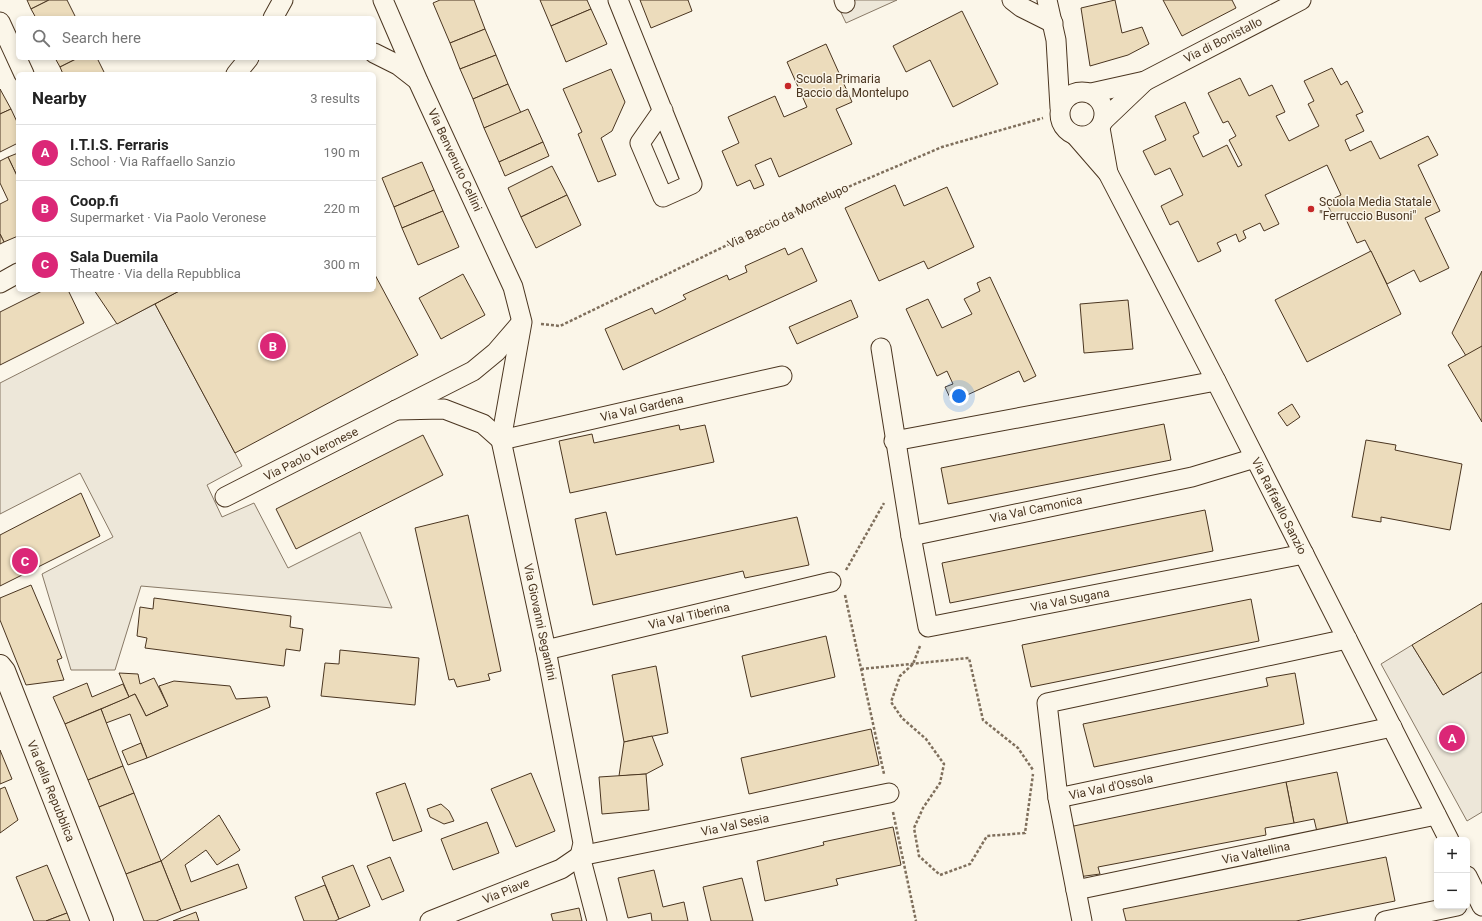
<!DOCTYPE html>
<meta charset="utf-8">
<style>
:root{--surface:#fff;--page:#f6f6f6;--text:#222;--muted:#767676;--line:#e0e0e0;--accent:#db2777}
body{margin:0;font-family:Roboto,sans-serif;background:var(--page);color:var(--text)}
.controls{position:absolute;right:12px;bottom:12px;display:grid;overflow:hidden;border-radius:6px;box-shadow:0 2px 6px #0003}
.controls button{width:36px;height:36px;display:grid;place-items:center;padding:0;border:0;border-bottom:1px solid var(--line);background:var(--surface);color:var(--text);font:20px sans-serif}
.you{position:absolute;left:959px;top:396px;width:14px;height:14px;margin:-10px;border:3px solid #fff;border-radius:50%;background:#1a73e8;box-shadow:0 0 0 6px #1a73e833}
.badge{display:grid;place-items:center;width:26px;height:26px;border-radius:50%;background:var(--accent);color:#fff;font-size:13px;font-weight:700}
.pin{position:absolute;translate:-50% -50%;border:2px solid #fff;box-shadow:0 1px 4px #0006}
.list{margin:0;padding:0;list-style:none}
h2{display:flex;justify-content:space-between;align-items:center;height:52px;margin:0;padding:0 16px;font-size:17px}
h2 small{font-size:13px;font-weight:400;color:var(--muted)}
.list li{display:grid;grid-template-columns:26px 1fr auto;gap:12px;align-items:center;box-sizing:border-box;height:56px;padding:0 16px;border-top:1px solid var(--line)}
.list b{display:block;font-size:15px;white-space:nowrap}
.list p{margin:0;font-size:13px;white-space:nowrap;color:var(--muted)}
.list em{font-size:13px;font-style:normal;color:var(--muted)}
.icon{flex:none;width:22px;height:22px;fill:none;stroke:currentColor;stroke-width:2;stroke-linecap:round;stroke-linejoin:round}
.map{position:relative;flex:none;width:1482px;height:921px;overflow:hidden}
.search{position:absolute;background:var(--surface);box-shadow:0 2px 6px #0003;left:16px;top:16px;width:360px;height:44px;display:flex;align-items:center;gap:10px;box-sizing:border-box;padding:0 14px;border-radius:6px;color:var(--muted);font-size:15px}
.panel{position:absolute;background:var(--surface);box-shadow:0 2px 6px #0003;left:16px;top:72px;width:360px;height:220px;border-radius:6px}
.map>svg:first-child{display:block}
</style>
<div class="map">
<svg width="1482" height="921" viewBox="0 0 1482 921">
<rect width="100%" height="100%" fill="#fbf6e9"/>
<g fill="#ede7d9" stroke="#887966">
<polygon points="835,0 897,0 846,23"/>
<polygon points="155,304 242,466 207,485 222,517 254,503 288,568 360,532 392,608 141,586 115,670 71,670 42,574 113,537 80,473 0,514 0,383"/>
<polygon points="1412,645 1443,695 1482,672 1482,812 1467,821 1381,664"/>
</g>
<g fill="#ecdcbc" stroke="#4a3520">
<polygon points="27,0 49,0 31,9"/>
<polygon points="49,0 67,0 76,18 36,18 31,9"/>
<polygon points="440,0 474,0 485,29 450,43 433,3"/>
<polygon points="540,0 587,0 591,9 551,26"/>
<polygon points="640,0 688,0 692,11 651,28"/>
<polygon points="1115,0 1122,33 1142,27 1149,44 1128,55 1090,66 1081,8"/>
<polygon points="1163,0 1232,0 1236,8 1182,36"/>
<polygon points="591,9 607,44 566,62 551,26"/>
<polygon points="962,11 998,84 953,107 930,60 906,72 893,46"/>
<polygon points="485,29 496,55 460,69 450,43"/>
<polygon points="826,44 852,102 836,109 852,144 779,177 771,158 755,165 764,185 754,189 750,180 737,186 722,151 739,143 728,117 775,96 784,117 807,107 787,62"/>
<polygon points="496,55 508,84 473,99 460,69"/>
<polygon points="55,58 78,58 60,67"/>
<polygon points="78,58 97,58 105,74 63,74 60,67"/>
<polygon points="1332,68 1341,85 1347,81 1363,112 1356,115 1364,131 1345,140 1350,151 1371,141 1380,159 1428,136 1438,155 1418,165 1440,211 1425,218 1449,268 1420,282 1414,270 1387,284 1365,240 1357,243 1343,213 1334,218 1326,202 1341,195 1327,165 1265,195 1279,224 1264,231 1260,223 1243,231 1246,238 1239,242 1236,234 1217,243 1221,251 1198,262 1178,221 1170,225 1161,206 1183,195 1170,168 1155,175 1143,151 1166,140 1155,116 1185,102 1199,133 1193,136 1203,157 1227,145 1238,167 1242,165 1229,140 1236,136 1228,121 1223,123 1208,93 1240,78 1249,96 1272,85 1285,112 1276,116 1289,141 1319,126 1308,104 1314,101 1304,81"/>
<polygon points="611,69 625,102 612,131 601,138 616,175 598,182 578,134 582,132 563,89"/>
<polygon points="508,84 521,113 484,128 473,99"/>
<polygon points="0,89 11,109 0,114"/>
<polygon points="11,109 18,124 18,143 0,152 0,114"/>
<polygon points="528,109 543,142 499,162 484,128"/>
<polygon points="543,142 549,156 505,176 499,162"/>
<polygon points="18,153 18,178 8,157"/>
<polygon points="8,157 18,178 18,236 4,242 0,234 0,204 8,200 0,183 0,161"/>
<polygon points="422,162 434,190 394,207 382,178"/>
<polygon points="552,166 567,195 521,217 508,188"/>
<polygon points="895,185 904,206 947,187 974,247 928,269 924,261 879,281 845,208"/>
<polygon points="434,190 443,211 402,228 394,207"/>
<polygon points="567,195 581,225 536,248 521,217"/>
<polygon points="443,211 459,247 418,265 402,228"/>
<polygon points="0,234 4,242 0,244"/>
<polygon points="785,248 788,255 802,248 817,281 623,370 605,329 652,308 655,314 686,299 683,295 727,275 729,280 747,272 745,266"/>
<polygon points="1371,251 1401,314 1307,362 1275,300"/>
<polygon points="1482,271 1482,382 1452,333"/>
<polygon points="374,273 418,355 235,453 155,304 181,290 374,290"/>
<polygon points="463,274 485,315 441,339 419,298"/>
<polygon points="990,277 1036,376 1024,382 1019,371 952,402 945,387 953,384 947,371 937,376 906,309 928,299 942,328 972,314 964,299 980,291 977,283"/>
<polygon points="44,290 68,290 84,323 0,365 0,312"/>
<polygon points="94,290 181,290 117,324"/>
<polygon points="851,300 858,317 797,344 789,327"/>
<polygon points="1128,300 1133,349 1084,353 1080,304"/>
<polygon points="1482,346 1482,422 1448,365"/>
<polygon points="1292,404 1300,417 1287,426 1278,413"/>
<polygon points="1164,424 1171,460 948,504 941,468"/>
<polygon points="679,425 680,430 705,425 714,462 570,493 559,441 592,434 594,443"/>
<polygon points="423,435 443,475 296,549 276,509"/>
<polygon points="1366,440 1396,445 1395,450 1462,464 1450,530 1381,517 1381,522 1352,517"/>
<polygon points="81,493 100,536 0,586 0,535"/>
<polygon points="1205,510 1213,551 950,603 942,563"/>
<polygon points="606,512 616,555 797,517 809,565 745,578 743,571 593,605 575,519"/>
<polygon points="468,515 501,671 488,674 490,680 457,687 454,679 449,680 415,528"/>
<polygon points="31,585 62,658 57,660 64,680 26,685 0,620 0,598"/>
<polygon points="154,598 291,616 290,627 303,629 300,651 286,649 284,666 145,648 147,638 137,636 140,607 153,609"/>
<polygon points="1251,599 1259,641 1031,687 1022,645"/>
<polygon points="1482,603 1482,672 1443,695 1412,645"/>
<polygon points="826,636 835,677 751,697 742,656"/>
<polygon points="340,650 419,658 415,705 321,696 325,663 339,664"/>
<polygon points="656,666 668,733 624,742 612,675"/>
<polygon points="119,673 138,674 140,684 154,678 168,706 146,716 135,694 129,697"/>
<polygon points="1295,673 1304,724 1094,767 1083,724 1268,686 1266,678"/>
<polygon points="174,681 230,686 236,699 267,697 270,707 147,758 130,714 106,723 101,709 135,694 146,716 168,706 159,686"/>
<polygon points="87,683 92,697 123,684 129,697 65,724 53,697"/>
<polygon points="101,709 123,766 88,780 65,724"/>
<polygon points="871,729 879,765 749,794 741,758"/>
<polygon points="652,736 663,765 646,774 619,776 624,742"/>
<polygon points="141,743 147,758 128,765 122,751"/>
<polygon points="0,750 12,779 0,784"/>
<polygon points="123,766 134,793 99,807 88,780"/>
<polygon points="1337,772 1349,830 1318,836 1314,819 1294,823 1286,782"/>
<polygon points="531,773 555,831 516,847 491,789"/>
<polygon points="646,774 649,810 602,814 599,777"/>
<polygon points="1286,782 1294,823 1265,828 1266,835 1098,867 1100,874 1078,877 1069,827"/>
<polygon points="405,783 422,831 393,841 376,793"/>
<polygon points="5,787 18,820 0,833 0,789"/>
<polygon points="134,793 161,861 126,874 99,807"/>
<polygon points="441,804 449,811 454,821 444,824 430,817 427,809"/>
<polygon points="219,815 240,850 217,865 206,850 185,865 191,882 238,864 247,888 181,911 161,861"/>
<polygon points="487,822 499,853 453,870 441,839"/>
<polygon points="893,827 901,865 836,879 838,885 765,901 757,861 824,845 823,842"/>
<polygon points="390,857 404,891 382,900 367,866"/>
<polygon points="1386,857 1395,901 1296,921 1126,921 1123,909"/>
<polygon points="161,861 181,911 156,921 144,921 126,874"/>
<polygon points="47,865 67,913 46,921 34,921 16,877"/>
<polygon points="353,865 370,906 339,919 322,877"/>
<polygon points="654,870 663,907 684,902 688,921 652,921 651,913 628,918 618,878"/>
<polygon points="742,878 753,921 711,921 703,887"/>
<polygon points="325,885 339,919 335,921 304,921 295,897"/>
<polygon points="579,908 582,921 553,921 551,914"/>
<polygon points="196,912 199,921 173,921"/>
<polygon points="67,913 70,921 46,921"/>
</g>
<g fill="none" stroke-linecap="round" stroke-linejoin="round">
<g stroke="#4a3520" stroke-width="21">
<g id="street">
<polyline points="383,0 418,81 513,287 522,322 501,440 546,650 583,843 580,856 597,921"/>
<polyline points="618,0 692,184 663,197 640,143 663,110"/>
<polyline points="844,0 845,3"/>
<polyline points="1012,0 1021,7 1053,23"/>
<polyline points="1047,0 1056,40 1060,108"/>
<polyline points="273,18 283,0"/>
<polyline points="0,22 24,74"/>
<polyline points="374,53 398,65 416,79"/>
<polyline points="236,74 249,58"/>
<circle cx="1082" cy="114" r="22"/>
<polyline points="1091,93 1145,81 1301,0"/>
<polyline points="1103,121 1145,81"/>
<polyline points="1100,128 1108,173"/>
<polyline points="1075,135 1108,173 1216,381 1449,840"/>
<polyline points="0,283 18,273"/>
<polyline points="881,348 911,536 1192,477 1255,458"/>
<polyline points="396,410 444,409 483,424 501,440 782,376"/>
<polyline points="894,441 1216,381"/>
<polyline points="225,497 473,371 496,352 521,323"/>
<polyline points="911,536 928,627 1304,554"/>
<polyline points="1347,639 1047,703 1058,798 1392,727"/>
<polyline points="546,650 831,582"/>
<polyline points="1058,798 1082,921"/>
<polyline points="1467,876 1482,906"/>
<polyline points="1076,890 1436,815"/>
<polyline points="430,921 561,869 580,856 889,793"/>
<polyline points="1385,921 1457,906"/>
</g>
</g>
<g stroke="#4a3520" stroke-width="24">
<polyline id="primary" points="0,666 4,671 102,921"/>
</g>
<g stroke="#7f6f5c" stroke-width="2.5" stroke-dasharray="3 2" stroke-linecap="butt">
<polyline points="541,324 560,326 841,190 942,147 1043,118"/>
<polyline points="846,570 884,503"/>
<polyline points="845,595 884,774"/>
<polyline points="920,646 913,664 900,676 891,702 902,718 926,739 944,764 940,783 923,808 914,828 919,856 940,875 970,864 987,836 1025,833 1033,774"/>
<polyline points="861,669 969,658 983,720 1018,748 1033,770"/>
<polyline points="893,812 916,921"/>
</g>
<use href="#street" stroke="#fbf6e9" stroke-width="19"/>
<use href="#primary" stroke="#fbf6e9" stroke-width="22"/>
</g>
<g fill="#c62828" stroke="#fbf6e9" stroke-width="1.5">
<circle cx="788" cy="86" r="4"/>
<circle cx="1311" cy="209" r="4"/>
</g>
<g text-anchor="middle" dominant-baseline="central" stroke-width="3" stroke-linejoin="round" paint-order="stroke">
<g font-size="12" fill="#4a3520" stroke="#fbf6e9">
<text transform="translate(1223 40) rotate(-27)">Via di Bonistallo</text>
<text transform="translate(455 160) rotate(65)">Via Benvenuto Cellini</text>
<text transform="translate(788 216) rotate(-26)">Via Baccio da Montelupo</text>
<text transform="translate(642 408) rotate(-13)">Via Val Gardena</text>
<text transform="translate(311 454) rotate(-27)">Via Paolo Veronese</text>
<text transform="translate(1279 506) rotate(63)">Via Raffaello Sanzio</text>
<text transform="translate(1036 509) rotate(-12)">Via Val Camonica</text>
<text transform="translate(1070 600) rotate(-11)">Via Val Sugana</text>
<text transform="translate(689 616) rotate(-13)">Via Val Tiberina</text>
<text transform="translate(540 622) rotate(78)">Via Giovanni Segantini</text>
<text transform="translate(1111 787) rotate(-12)">Via Val d'Ossola</text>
<text transform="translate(51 791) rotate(68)">Via della Repubblica</text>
<text transform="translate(735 825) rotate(-12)">Via Val Sesia</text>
<text transform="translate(1256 853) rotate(-12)">Via Valtellina</text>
<text transform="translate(506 891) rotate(-22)">Via Piave</text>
</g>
<g font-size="12" fill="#4a3520" stroke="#fbf6e9" text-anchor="start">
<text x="796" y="79">Scuola Primaria<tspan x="796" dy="14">Baccio da Montelupo</tspan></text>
<text x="1319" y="202">Scuola Media Statale<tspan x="1319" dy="14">"Ferruccio Busoni"</tspan></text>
</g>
</g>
</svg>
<div class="controls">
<button>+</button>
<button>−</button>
</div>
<div class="you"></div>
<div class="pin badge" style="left:1452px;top:738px">A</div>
<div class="pin badge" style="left:273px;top:346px">B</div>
<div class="pin badge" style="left:25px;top:561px">C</div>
<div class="search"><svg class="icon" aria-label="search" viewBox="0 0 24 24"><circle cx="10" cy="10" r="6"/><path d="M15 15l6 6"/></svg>Search here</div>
<section class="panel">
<h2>Nearby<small>3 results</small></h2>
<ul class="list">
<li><span class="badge">A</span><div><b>I.T.I.S. Ferraris</b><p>School · Via Raffaello Sanzio</p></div><em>190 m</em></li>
<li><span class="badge">B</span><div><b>Coop.fi</b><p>Supermarket · Via Paolo Veronese</p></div><em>220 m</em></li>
<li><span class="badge">C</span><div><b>Sala Duemila</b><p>Theatre · Via della Repubblica</p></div><em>300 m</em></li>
</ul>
</section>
</div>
